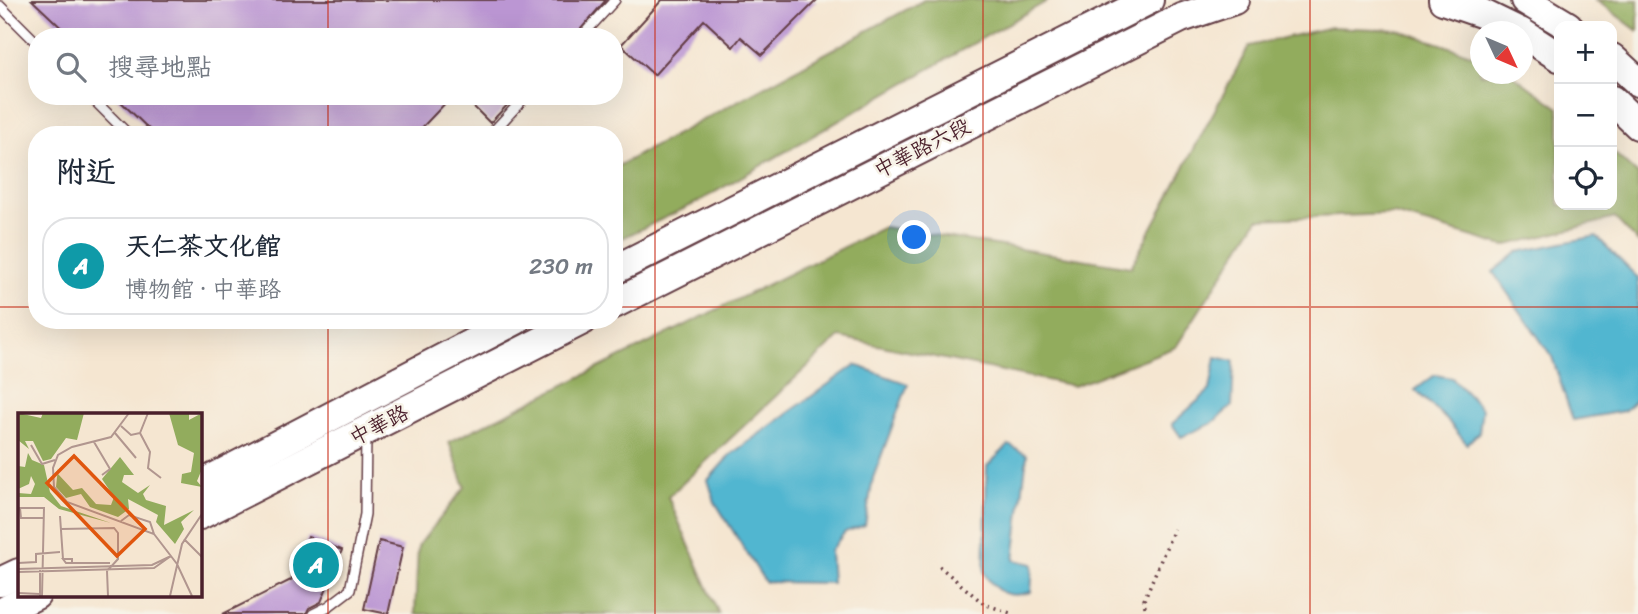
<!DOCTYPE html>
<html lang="zh-TW">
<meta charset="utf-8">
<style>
:root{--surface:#fff;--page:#f6f6f7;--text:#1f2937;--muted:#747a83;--line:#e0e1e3;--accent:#c8321e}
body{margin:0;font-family:Sriracha,"LXGW WenKai TC",sans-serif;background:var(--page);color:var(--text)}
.controls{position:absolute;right:21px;top:21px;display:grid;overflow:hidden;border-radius:14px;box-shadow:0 7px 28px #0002}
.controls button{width:63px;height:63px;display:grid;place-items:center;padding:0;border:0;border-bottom:2px solid var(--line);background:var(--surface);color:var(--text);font:35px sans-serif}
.compass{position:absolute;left:1470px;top:21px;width:63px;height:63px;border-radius:50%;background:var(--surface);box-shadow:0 7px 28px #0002;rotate:134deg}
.you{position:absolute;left:915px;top:238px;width:24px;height:24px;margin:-18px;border:5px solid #fff;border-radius:50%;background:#1a73e8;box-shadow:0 0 0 10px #1a73e833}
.badge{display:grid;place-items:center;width:46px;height:46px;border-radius:50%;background:var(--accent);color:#fff;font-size:23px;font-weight:700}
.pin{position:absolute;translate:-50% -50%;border:4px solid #fff;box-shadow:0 2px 7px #0006}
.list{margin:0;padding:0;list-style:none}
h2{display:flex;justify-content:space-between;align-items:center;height:91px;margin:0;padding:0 28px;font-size:30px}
h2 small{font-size:23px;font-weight:400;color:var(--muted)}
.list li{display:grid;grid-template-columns:46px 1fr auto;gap:21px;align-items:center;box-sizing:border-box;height:98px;margin:0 14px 14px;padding:0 14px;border:2px solid var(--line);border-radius:28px}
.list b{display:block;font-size:26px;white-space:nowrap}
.list p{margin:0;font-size:23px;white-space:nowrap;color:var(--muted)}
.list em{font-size:23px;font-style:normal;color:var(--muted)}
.icon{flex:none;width:38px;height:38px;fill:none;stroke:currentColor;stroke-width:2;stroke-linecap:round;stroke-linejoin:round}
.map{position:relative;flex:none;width:1638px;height:614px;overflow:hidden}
.search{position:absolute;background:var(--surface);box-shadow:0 7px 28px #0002;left:28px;top:28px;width:595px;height:77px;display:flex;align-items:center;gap:18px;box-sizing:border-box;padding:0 24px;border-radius:28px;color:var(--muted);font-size:26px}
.panel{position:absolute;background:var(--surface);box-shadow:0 7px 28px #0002;left:28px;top:126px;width:595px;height:203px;border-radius:28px}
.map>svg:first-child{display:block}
</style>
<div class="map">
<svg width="1638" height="614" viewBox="0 0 1638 614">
<rect width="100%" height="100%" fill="#f7f3e8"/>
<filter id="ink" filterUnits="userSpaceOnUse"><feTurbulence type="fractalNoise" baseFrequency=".0143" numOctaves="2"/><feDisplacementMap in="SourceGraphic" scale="14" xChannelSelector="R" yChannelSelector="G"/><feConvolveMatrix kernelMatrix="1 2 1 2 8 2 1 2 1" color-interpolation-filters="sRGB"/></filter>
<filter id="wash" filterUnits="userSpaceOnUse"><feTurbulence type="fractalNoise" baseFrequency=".00686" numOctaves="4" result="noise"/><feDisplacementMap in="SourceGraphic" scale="28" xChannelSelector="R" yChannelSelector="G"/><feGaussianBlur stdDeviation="1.57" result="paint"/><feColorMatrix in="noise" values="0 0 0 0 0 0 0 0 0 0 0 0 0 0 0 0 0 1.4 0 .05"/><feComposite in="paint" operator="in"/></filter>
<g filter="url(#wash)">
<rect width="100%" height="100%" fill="#f5e6d1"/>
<g fill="#92ac5d" stroke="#6e6644" stroke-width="2">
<polygon points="924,0 1049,0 696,203 614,242 614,168"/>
<polygon points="1596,0 1638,0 1638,31"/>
<polygon points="1331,27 1399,30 1480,57 1480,74 1511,74 1559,108 1559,205 1612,205 1612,151 1638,175 1638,242 1615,218 1504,246 1394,214 1258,219 1176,347 1074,386 839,337 668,497 719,614 415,614 418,546 465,487 449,442 884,227 1131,267 1249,46"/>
</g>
<g fill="#51b6d0" stroke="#4e6a7e" stroke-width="2">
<polygon points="1596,236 1638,278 1638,398 1624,411 1573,420 1552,357 1493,272 1518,252"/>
<polygon points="1216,357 1234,361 1232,406 1211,424 1181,437 1172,424 1210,390"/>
<polygon points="855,365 908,384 873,478 865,525 845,532 830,551 832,583 765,582 715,502 708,480 730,455"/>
<polygon points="1435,375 1452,378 1482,409 1479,432 1467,444 1447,420 1415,390"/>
<path d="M1009 445 1027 455 1014 560 1033 564 1031 592C1008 599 996 593 984 573L987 466Z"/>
</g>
<g id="blocks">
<g fill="#bb96d3">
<polygon points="32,0 606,0 574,37 71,37"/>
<polygon points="662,0 817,0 762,55 741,37 733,47 704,20 654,75 621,45"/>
<polygon points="115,96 452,96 415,135 155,135"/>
<polygon points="463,96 516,96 490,123"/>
<polygon points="308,537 342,550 321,602 309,608 306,614 223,614 291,580"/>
<polygon points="379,541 403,547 388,614 364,609"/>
</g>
</g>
</g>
<g filter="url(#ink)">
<use href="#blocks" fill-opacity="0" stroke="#643d44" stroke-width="2"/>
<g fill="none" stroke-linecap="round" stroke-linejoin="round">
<g stroke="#643d44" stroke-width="12">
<g id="service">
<polyline points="0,6 37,43"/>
<polyline points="581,37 615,0"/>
<polyline points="90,96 129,135"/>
<polyline points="490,135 526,96"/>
<polyline points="313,614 329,606 350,590 365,514 366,435"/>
</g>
</g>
<g stroke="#643d44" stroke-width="32">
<g id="primary">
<polyline points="1443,0 1481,13 1520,32"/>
<polyline points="1525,0 1568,26"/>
<polyline points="1522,33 1559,57"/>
<polyline points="1612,58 1638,82"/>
<polyline points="1612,100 1638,125"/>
<polyline points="614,270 1149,0"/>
<polyline points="614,304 1181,18 1234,0"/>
<polyline points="200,485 516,320"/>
<polyline points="200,515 583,320"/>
<polyline points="0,582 19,573"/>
<polyline points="0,613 36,595"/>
</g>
</g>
<g stroke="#643d44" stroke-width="3.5" stroke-dasharray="2 5" stroke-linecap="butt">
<polyline points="939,566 984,604 1013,614"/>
<polyline points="1146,614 1144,600 1174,529"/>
</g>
<use href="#service" stroke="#fff" stroke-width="9"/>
<use href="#primary" stroke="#fff" stroke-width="28"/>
</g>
</g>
<path fill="none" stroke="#c8321e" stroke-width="2" stroke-opacity="0.55" d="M328 0V37M655 0V614M983 0V614M1310 0V614M328 96V135M0 307H37M614 307H1638M328 320V614"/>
<g text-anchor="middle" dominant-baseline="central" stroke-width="5" stroke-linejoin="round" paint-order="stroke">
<g font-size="21" fill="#4a1f2b" stroke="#f7f3e8">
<text transform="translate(922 148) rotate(-27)">中華路六段</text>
<text transform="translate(379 425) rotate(-27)">中華路</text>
</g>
</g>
<g transform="translate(18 413)">
<rect width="184" height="184" fill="#f5e6d1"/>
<path d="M0 0 23 5 25 0H66L59 27 48 25 33 46 25 48 15 28H7L11 36 0 27ZM151 0H171V7L184 0V56L179 68 184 74 163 70 164 61 173 59 176 40 160 32ZM10 40 14 47 26 52 32 79 43 93 93 110 41 96 26 84H0V80L13 81 17 71 13 63 11 71 0 76V53L7 54ZM102 44 116 62H106L104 69 120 80 132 72 125 81 128 87 148 93 146 112 176 97 163 109 166 116 157 131 138 109 140 102 110 86 111 96 100 104 72 94 63 81 48 85 38 74 40 55V61L55 77 64 75 78 91 93 92 96 84 84 66Z" fill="#92ac5d"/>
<path fill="none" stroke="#b1968f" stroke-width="2" d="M111 0 93 24 54 34 40 42 35 55 36 74 49 89 136 121 159 151 174 183M103 13 113 22 122 20M97 20 118 45M122 20 132 39 130 55 143 65M122 20 130 0M76 29 92 56 84 62M13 32 24 51 37 47M0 95H26L24 183M2 95 3 105H25M42 103 45 146M103 108 111 102 132 109 136 121M43 116 96 115 100 120V146L89 158 90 183M166 126 184 144M45 146H54V150H48ZM0 150 18 149V141L42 139M54 150H92M0 156 134 152 153 143 136 155 0 159M0 180 22 181M22 183V157M152 183 164 131 184 101"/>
<path fill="#e0560e" fill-opacity="0.15" stroke="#e0560e" stroke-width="3.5" d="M56 43 127 116 99 143 29 70Z"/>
<rect width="184" height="184" fill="none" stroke="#4a1f2b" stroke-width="3.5"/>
</g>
</svg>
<div class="controls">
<button>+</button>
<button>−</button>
<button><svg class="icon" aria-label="locate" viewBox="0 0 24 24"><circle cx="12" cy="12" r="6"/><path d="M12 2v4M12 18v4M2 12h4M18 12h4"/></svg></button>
</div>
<svg class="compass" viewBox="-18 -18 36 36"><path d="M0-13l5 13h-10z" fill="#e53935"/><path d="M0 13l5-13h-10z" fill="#747a83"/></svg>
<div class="you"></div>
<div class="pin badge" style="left:316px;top:565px;background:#0f9aa8">A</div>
<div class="search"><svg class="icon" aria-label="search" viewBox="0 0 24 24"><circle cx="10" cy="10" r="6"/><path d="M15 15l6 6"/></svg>搜尋地點</div>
<section class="panel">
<h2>附近<small></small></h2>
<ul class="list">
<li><span class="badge" style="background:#0f9aa8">A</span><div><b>天仁茶文化館</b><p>博物館 · 中華路</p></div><em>230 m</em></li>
</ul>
</section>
</div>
